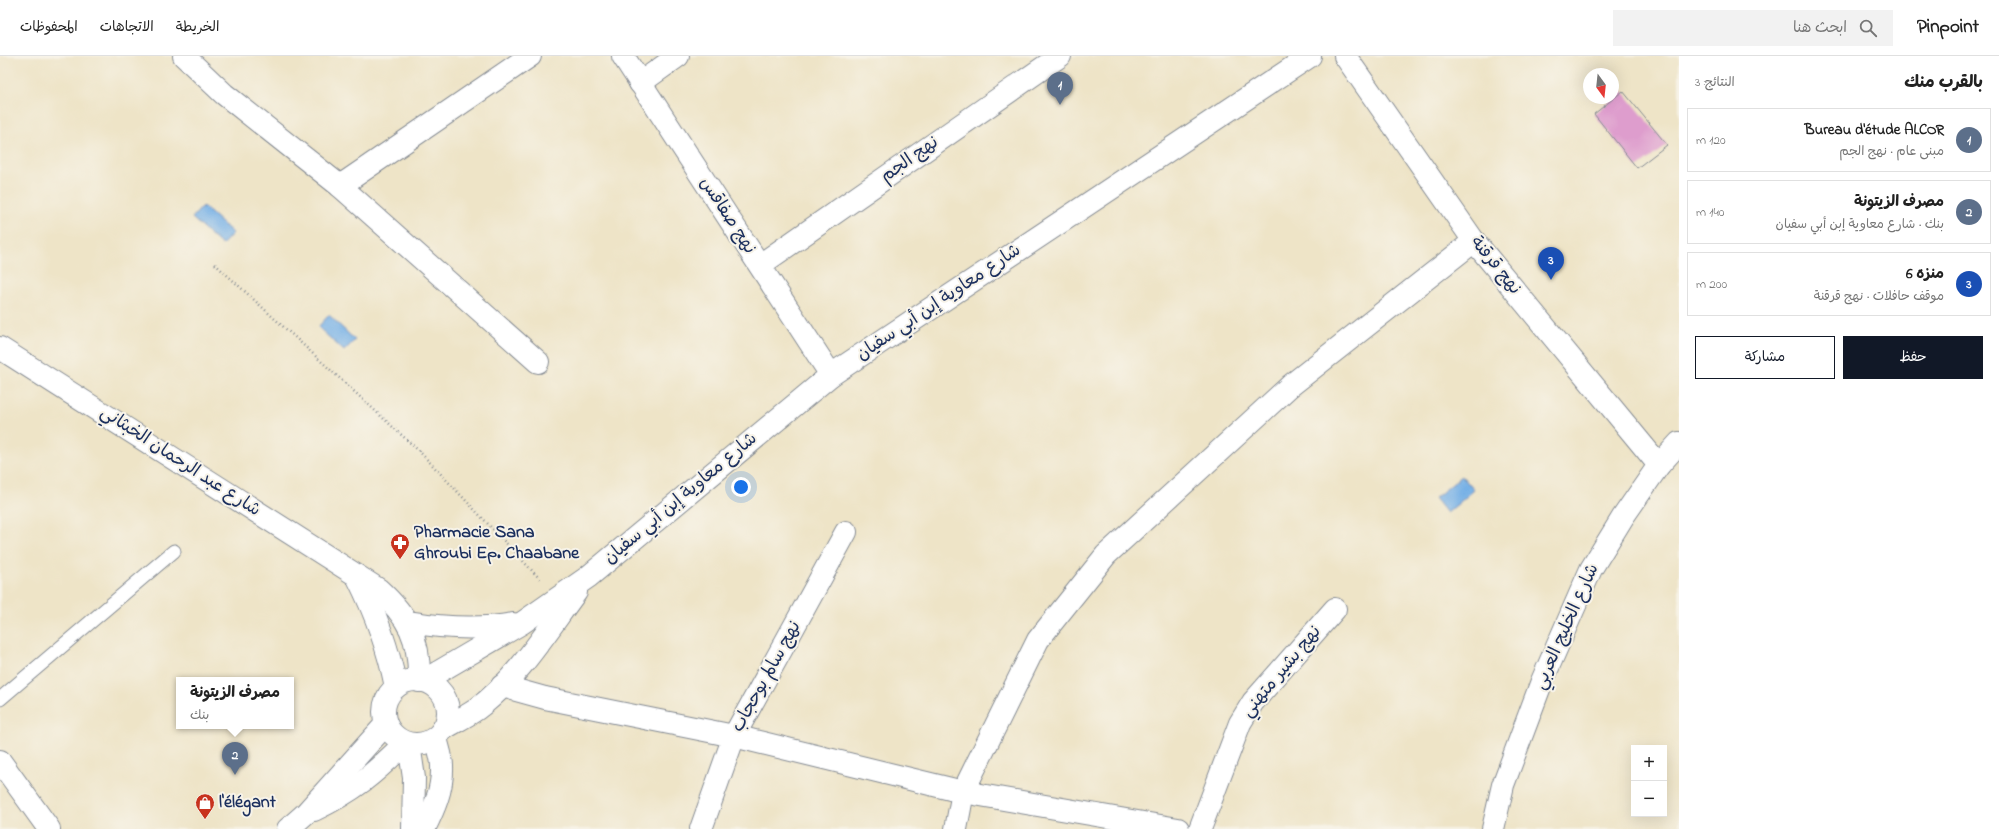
<!DOCTYPE html>
<html lang="ar">
<meta charset="utf-8">
<style>
:root{--surface:#fff;--page:#f2f2f2;--text:#222;--muted:#767676;--line:#e0e0e0;--accent:#111827}
body{margin:0;font-family:"Indie Flower","Playpen Sans Arabic",sans-serif;background:var(--page);color:var(--text);direction:rtl}
.controls{position:absolute;right:12px;bottom:12px;display:grid;overflow:hidden;border-radius:0px;box-shadow:0 4px 16px #0002}
.controls button{width:36px;height:36px;display:grid;place-items:center;padding:0;border:0;border-bottom:1px solid var(--line);background:var(--surface);color:var(--text);font:20px sans-serif}
.compass{position:absolute;left:1583px;top:12px;width:36px;height:36px;border-radius:50%;background:var(--surface);box-shadow:0 4px 16px #0002;rotate:165deg}
.you{position:absolute;left:741px;top:431px;width:14px;height:14px;margin:-10px;border:3px solid #fff;border-radius:50%;background:#1a73e8;box-shadow:0 0 0 6px #1a73e833}
.badge{display:grid;place-items:center;width:26px;height:26px;border-radius:50%;background:var(--accent);color:#fff;font-size:13px;font-weight:700}
.pin{position:absolute;translate:-50% -33px;filter:drop-shadow(0 1px 2px #0008)}
.pin::after{content:'';position:absolute;top:21px;width:14px;height:12px;background:inherit;clip-path:polygon(0 0,100% 0,50% 100%)}
.popup{position:absolute;left:176px;top:621px;width:118px;height:52px;box-sizing:border-box;display:grid;place-content:center;border-radius:0px;background:var(--surface);filter:drop-shadow(0 1px 3px #0005);font-size:13px;white-space:nowrap;color:var(--muted)}
.popup b{font-size:15px;color:var(--text)}
.popup::after{content:'';position:absolute;left:50%;top:100%;margin-left:-8px;border:8px solid transparent;border-top-color:var(--surface)}
.list{margin:0;padding:0;list-style:none}
h2{display:flex;justify-content:space-between;align-items:center;height:52px;margin:0;padding:0 16px;font-size:17px}
h2 small{font-size:13px;font-weight:400;color:var(--muted)}
.list li{display:grid;grid-template-columns:26px 1fr auto;gap:12px;align-items:center;box-sizing:border-box;height:64px;margin:0 8px 8px;padding:0 8px;border:1px solid var(--line);border-radius:0px}
.list b{display:block;font-size:15px;white-space:nowrap}
.list p{margin:0;font-size:13px;white-space:nowrap;color:var(--muted)}
.list em{font-size:13px;font-style:normal;color:var(--muted)}
.actions{display:flex;gap:8px;padding:12px 16px}
.actions a{flex:1;padding:9px 0;border:1px solid var(--accent);border-radius:0px;text-align:center;font-size:14px;color:var(--accent)}
.actions .main{background:var(--accent);color:#fff}
.icon{flex:none;width:22px;height:22px;fill:none;stroke:currentColor;stroke-width:2;stroke-linecap:round;stroke-linejoin:round}
.map{position:relative;flex:none;width:1679px;height:773px;overflow:hidden;direction:ltr}
header{display:flex;align-items:center;gap:24px;box-sizing:border-box;height:56px;padding:0 20px;background:var(--surface);border-bottom:1px solid var(--line)}
header strong{font-size:19px}
nav{display:flex;gap:22px;margin-inline-start:auto;font-size:14px}
.search{width:280px;height:36px;background:var(--page);display:flex;align-items:center;gap:10px;box-sizing:border-box;padding:0 14px;border-radius:0px;color:var(--muted);font-size:15px}
main{display:flex}
aside{flex:1;background:var(--surface)}
.map>svg:first-child{display:block}
</style>
<header>
<strong>Pinpoint</strong>
<div class="search"><svg class="icon" aria-label="search" viewBox="0 0 24 24"><circle cx="10" cy="10" r="6"/><path d="M15 15l6 6"/></svg>ابحث هنا</div>
<nav><a>الخريطة</a><a>الاتجاهات</a><a>المحفوظات</a></nav>
</header>
<main>
<aside>
<h2>بالقرب منك<small>النتائج: 3</small></h2>
<ul class="list">
<li><span class="badge" style="background:#5c6f8a">1</span><div><b>Bureau d'étude ALCOR</b><p>مبنى عام · نهج الجم</p></div><em>120 m</em></li>
<li><span class="badge" style="background:#5c6f8a">2</span><div><b>مصرف الزيتونة</b><p>بنك · شارع معاوية إبن أبي سفيان</p></div><em>140 m</em></li>
<li><span class="badge" style="background:#1a4fb4">3</span><div><b>منزه 6</b><p>موقف حافلات · نهج قرقنة</p></div><em>200 m</em></li>
</ul>
<div class="actions"><a class="main">حفظ</a><a>مشاركة</a></div>
</aside>
<div class="map">
<svg width="1679" height="773" viewBox="0 0 1679 773">
<rect width="100%" height="100%" fill="#f7f3e8"/>
<filter id="ink" filterUnits="userSpaceOnUse"><feTurbulence type="fractalNoise" baseFrequency=".025" numOctaves="2"/><feDisplacementMap in="SourceGraphic" scale="8" xChannelSelector="R" yChannelSelector="G"/><feConvolveMatrix kernelMatrix="1 2 1 2 8 2 1 2 1" color-interpolation-filters="sRGB"/></filter>
<filter id="wash" filterUnits="userSpaceOnUse"><feTurbulence type="fractalNoise" baseFrequency=".012" numOctaves="4" result="noise"/><feDisplacementMap in="SourceGraphic" scale="16" xChannelSelector="R" yChannelSelector="G"/><feGaussianBlur stdDeviation="0.9" result="paint"/><feColorMatrix in="noise" values="0 0 0 0 0 0 0 0 0 0 0 0 0 0 0 0 0 1.4 0 .05"/><feComposite in="paint" operator="in"/></filter>
<g filter="url(#wash)">
<rect width="100%" height="100%" fill="#eee4c7"/>
<g fill="#76b0e6" stroke="#4870a2">
<polygon points="203,150 233,177 222,189 192,162"/>
<polygon points="329,259 355,284 344,295 318,271"/>
<polygon points="1462,420 1474,434 1447,457 1435,442"/>
</g>
<g id="blocks">
<polygon fill="#de9dcd" points="1623,35 1667,89 1637,112 1594,58"/>
</g>
</g>
<g filter="url(#ink)">
<use href="#blocks" fill-opacity="0" stroke="#848a92" stroke-width="1"/>
<g fill="none" stroke-linecap="round" stroke-linejoin="round">
<g stroke="#848a92" stroke-width="15">
<polyline id="lane" points="0,643 174,495"/>
</g>
<g stroke="#848a92" stroke-width="24">
<g id="street">
<polyline points="184,0 224,38 340,130 538,306"/>
<polyline points="623,0 831,319"/>
<polyline points="1345,0 1474,185 1659,409"/>
<polyline points="640,27 678,0"/>
<polyline points="340,130 530,0"/>
<polyline points="760,209 1060,0"/>
<polyline points="502,630 545,642 734,680 963,736 1178,773"/>
<polyline points="409,688 414,722 413,773"/>
<polyline points="0,705 49,773"/>
<path d="M424 773C434 753 443 733 442 710 442 701 438 691 436 682"/>
<polyline points="701,773 734,680 846,476"/>
<polyline points="956,773 963,736 1038,584 1106,499 1290,330 1474,185"/>
<polyline points="1200,773 1240,667 1253,646 1335,553"/>
<polyline points="1493,773 1503,729 1542,625 1591,513 1623,461 1659,409 1679,387"/>
</g>
</g>
<g stroke="#848a92" stroke-width="24">
<g id="secondary">
<path d="M0 292 378 533C409 561 420 583 419 625"/>
<path d="M358 522C376 558 388 591 396 631"/>
<path d="M408 566C444 572 478 574 513 568"/>
<circle cx="416" cy="656" r="32"/>
<polyline points="423,625 522,567 588,521 831,319 1310,0"/>
<path d="M443 673C455 666 467 660 477 653 518 622 546 576 576 536"/>
<path d="M314 754C354 735 374 718 405 687"/>
<polyline points="288,773 305,758 386,668"/>
</g>
</g>
<polyline stroke="#848a92" stroke-width="2.5" stroke-dasharray="1 3" stroke-linecap="butt" points="215,208 419,395 540,523"/>
<use href="#lane" stroke="#fff" stroke-width="13"/>
<use href="#street" stroke="#fff" stroke-width="22"/>
<use href="#secondary" stroke="#fff" stroke-width="22"/>
</g>
</g>
<defs>
<g id="pharmacy-pin" transform="scale(1)"><path d="M0 17L-7.5 6A9.5 9.5 0 1 1 7.5 6Z" fill="#c8321e" stroke="#f7f3e8"/><path d="M-2-6h4v4h4v4h-4v4h-4v-4h-4v-4h4Z" fill="#fff"/></g>
<g id="shop-pin" transform="scale(1)"><path d="M0 17L-7.5 6A9.5 9.5 0 1 1 7.5 6Z" fill="#c8321e" stroke="#f7f3e8"/><path d="M-5-2.5h2.3a2.7 3.5 0 0 1 5.4 0H5L5.5 6h-11ZM-1.5-2.5h3a1.5 2.3 0 0 0-3 0Z" fill="#fff"/></g>
</defs>
<g fill-rule="evenodd">
<use href="#pharmacy-pin" x="400" y="487"/>
<use href="#shop-pin" x="205" y="747"/>
</g>
<g text-anchor="middle" dominant-baseline="central" stroke-width="4" stroke-linejoin="round" paint-order="stroke">
<g font-size="18" fill="#1b2f5e" stroke="#f7f3e8">
<text transform="translate(910 104) rotate(-35)">نهج الجم</text>
<text transform="translate(727 160) rotate(57)">نهج صفاقس</text>
<text transform="translate(1495 210) rotate(51)">نهج قرقنة</text>
<text transform="translate(939 247) rotate(-34)">شارع معاوية إبن أبي سفيان</text>
<text transform="translate(180 406) rotate(33)">شارع عبد الرحمان الخبثاني</text>
<text transform="translate(681 443) rotate(-40)">شارع معاوية إبن أبي سفيان</text>
<text transform="translate(1567 571) rotate(-66)">شارع الخليج العربي</text>
<text transform="translate(1282 616) rotate(-50)">نهج بشير متهني</text>
<text transform="translate(767 621) rotate(-61)">نهج سالم بوحجاب</text>
</g>
<g font-size="18" font-weight="bold" fill="#1b2f5e" stroke="#f7f3e8" text-anchor="start">
<text x="414" y="477">Pharmacie Sana<tspan x="414" dy="21">Ghroubi Ep. Chaabane</tspan></text>
<text x="219" y="747">l'élégant</text>
</g>
</g>
</svg>
<div class="controls">
<button>+</button>
<button>−</button>
</div>
<svg class="compass" viewBox="-18 -18 36 36"><path d="M0-13l5 13h-10z" fill="#e53935"/><path d="M0 13l5-13h-10z" fill="#767676"/></svg>
<div class="you"></div>
<div class="pin badge" style="left:1060px;top:49px;background:#5c6f8a">1</div>
<div class="pin badge" style="left:235px;top:719px;background:#5c6f8a">2</div>
<div class="popup"><b>مصرف الزيتونة</b>بنك</div>
<div class="pin badge" style="left:1551px;top:224px;background:#1a4fb4">3</div>
</div>
</main>
